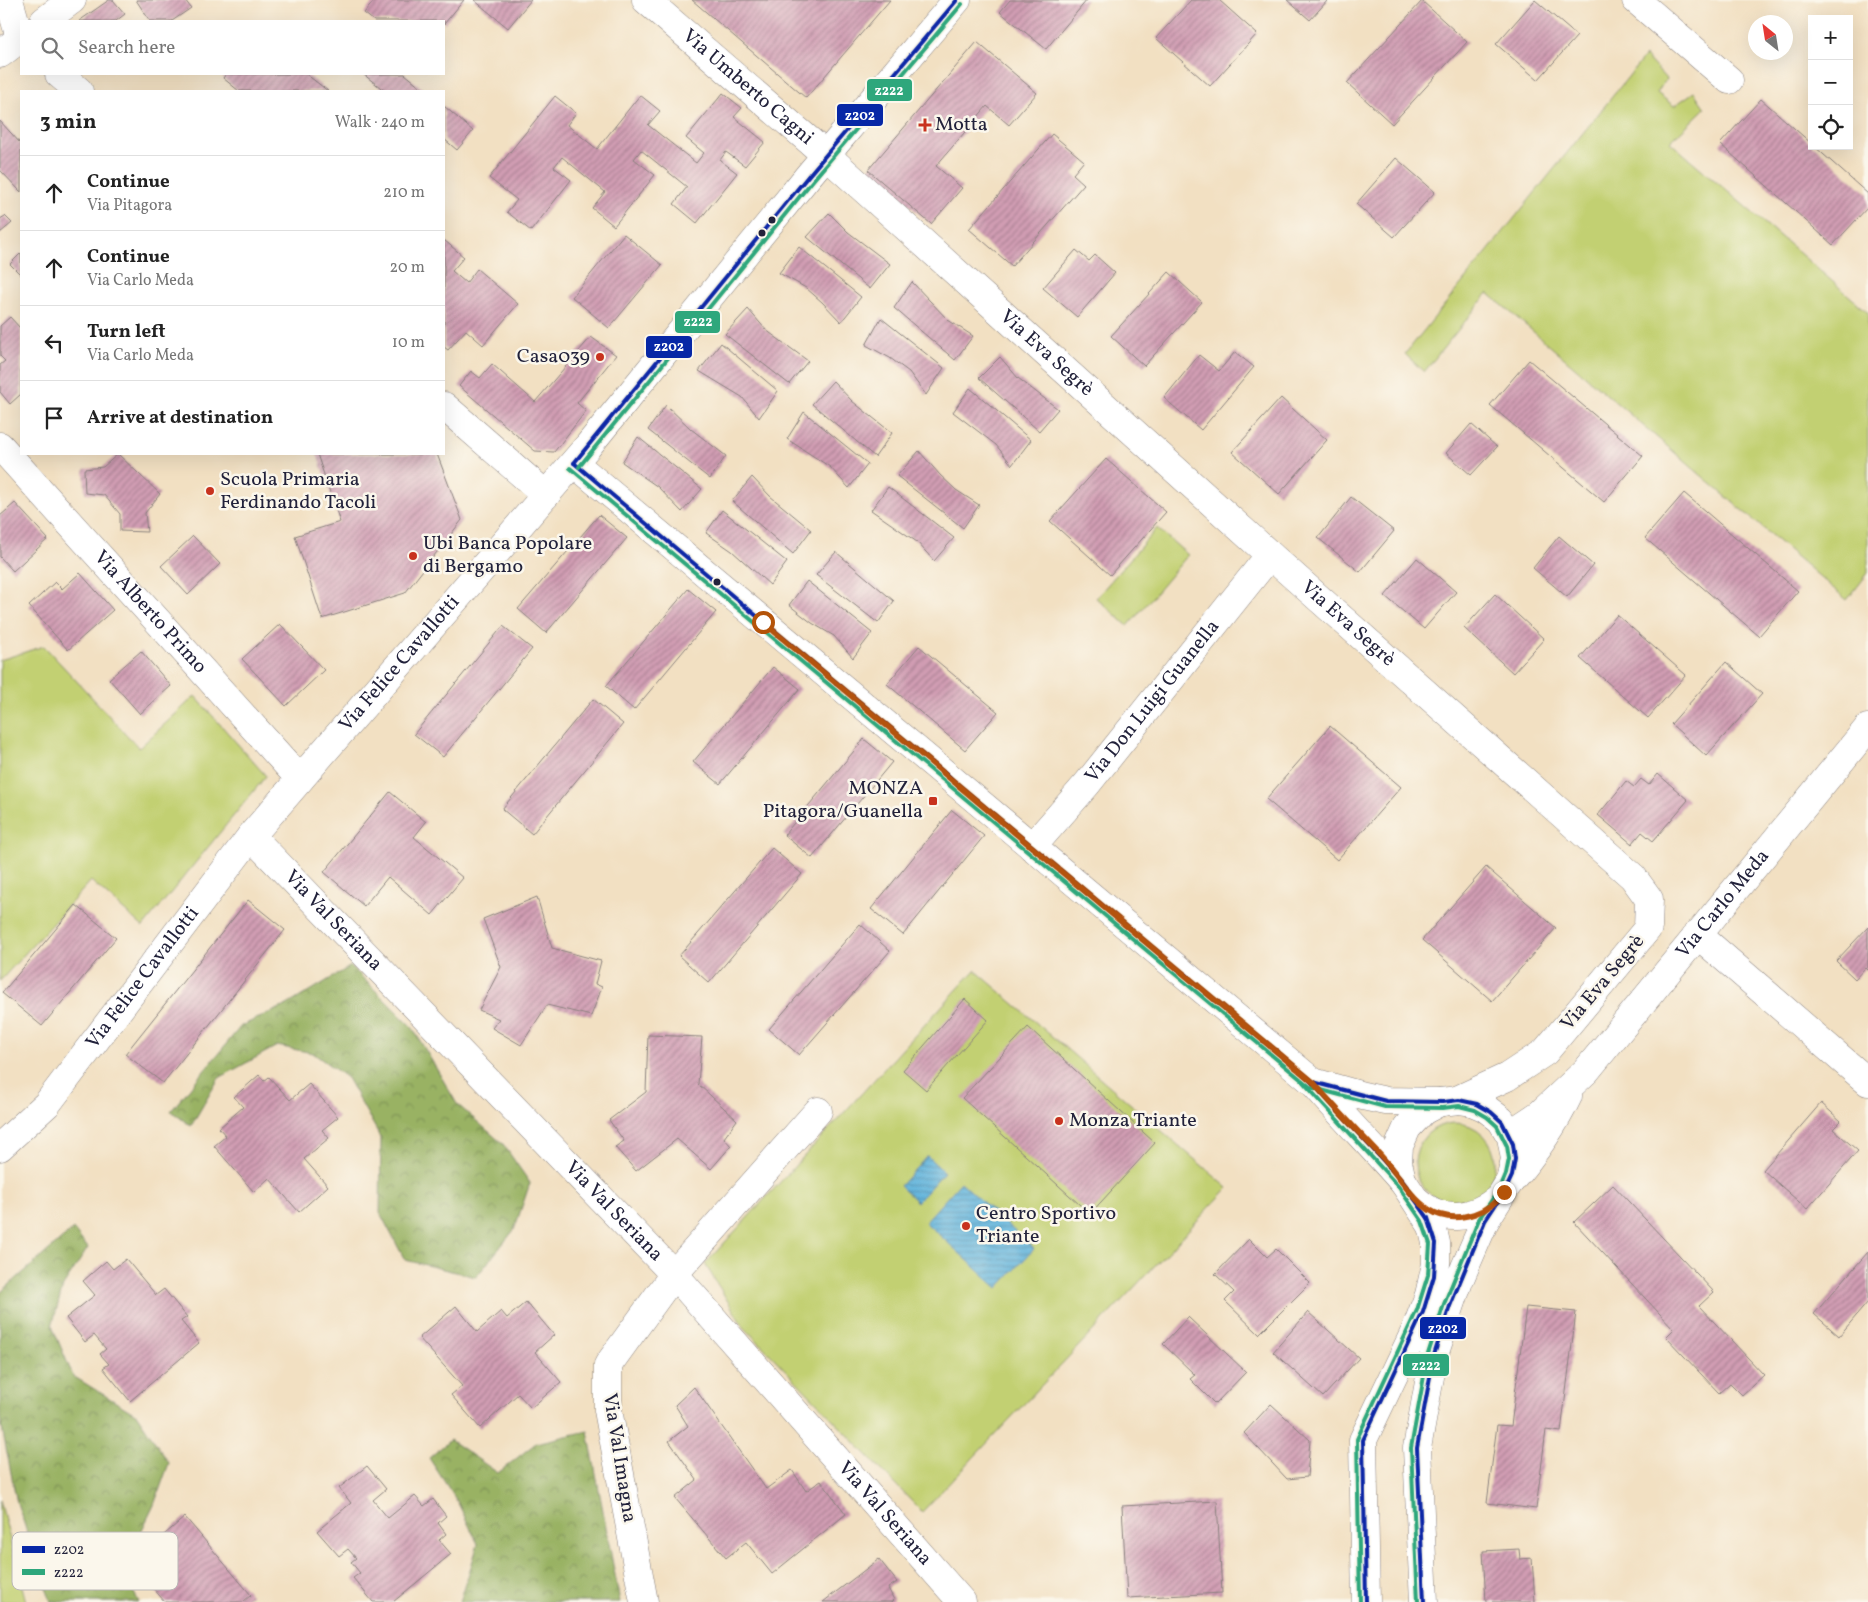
<!DOCTYPE html>
<meta charset="utf-8">
<style>
:root{--surface:#fff;--page:#f6f6f6;--text:#222;--muted:#767676;--line:#e0e0e0}
body{margin:0;font-family:Vollkorn,serif;background:var(--page);color:var(--text)}
.controls{position:absolute;right:15px;top:15px;display:grid;overflow:hidden;border-radius:0px;box-shadow:0 5px 20px #0002}
.controls button{width:45px;height:45px;display:grid;place-items:center;padding:0;border:0;border-bottom:1px solid var(--line);background:var(--surface);color:var(--text);font:25px sans-serif}
.compass{position:absolute;left:1748px;top:15px;width:45px;height:45px;border-radius:50%;background:var(--surface);box-shadow:0 5px 20px #0002;rotate:330deg}
.stop{position:absolute;width:15px;height:15px;margin:-11px;border:4px solid #b45309;border-radius:50%;background:#fff}
.stop.end{background:#b45309;border-color:#fff;box-shadow:0 1px 5px #0008}
.list{margin:0;padding:0;list-style:none}
h2{display:flex;justify-content:space-between;align-items:center;height:65px;margin:0;padding:0 20px;font-size:21px}
h2 small{font-size:16px;font-weight:400;color:var(--muted)}
.list li{display:grid;grid-template-columns:32px 1fr auto;gap:15px;align-items:center;box-sizing:border-box;height:75px;padding:0 20px;border-top:1px solid var(--line)}
.list b{display:block;font-size:19px;white-space:nowrap}
.list p{margin:0;font-size:16px;white-space:nowrap;color:var(--muted)}
.list em{font-size:16px;font-style:normal;color:var(--muted)}
.icon{flex:none;width:28px;height:28px;fill:none;stroke:currentColor;stroke-width:2;stroke-linecap:round;stroke-linejoin:round}
.map{position:relative;flex:none;width:1868px;height:1602px;overflow:hidden}
.search{position:absolute;background:var(--surface);box-shadow:0 5px 20px #0002;left:20px;top:20px;width:425px;height:55px;display:flex;align-items:center;gap:12px;box-sizing:border-box;padding:0 18px;border-radius:0px;color:var(--muted);font-size:19px}
.panel{position:absolute;background:var(--surface);box-shadow:0 5px 20px #0002;left:20px;top:90px;width:425px;height:365px;border-radius:0px}
.map>svg:first-child{display:block}
</style>
<div class="map">
<svg width="1868" height="1602" viewBox="0 0 1868 1602">
<defs>
<pattern id="forest-crowns" width="20" height="18" patternUnits="userSpaceOnUse" patternTransform="scale(1.25)"><rect width="20" height="18" fill="#99b264"/><path d="M2 6a3 3 0 1 1 6 0M12 15a3 3 0 1 1 6 0" fill="none" stroke="#7c9054"/></pattern>
<pattern id="water-rules" width="6" height="5" patternUnits="userSpaceOnUse" patternTransform="scale(1.25)"><rect width="6" height="5" fill="#61b4dc"/><path d="M0 2.5h6" fill="none" stroke="#5092b4"/></pattern>
<pattern id="building-hatch" width="6" height="6" patternUnits="userSpaceOnUse" patternTransform="scale(1.25)"><rect width="6" height="6" fill="#d19db3"/><path d="M-1 1l2-2M0 6l6-6M5 7l2-2" fill="none" stroke="#a98093"/></pattern>
</defs>
<rect width="100%" height="100%" fill="#fbf7ec"/>
<filter id="ink" filterUnits="userSpaceOnUse"><feTurbulence type="fractalNoise" baseFrequency=".02" numOctaves="2"/><feDisplacementMap in="SourceGraphic" scale="10" xChannelSelector="R" yChannelSelector="G"/><feConvolveMatrix kernelMatrix="1 2 1 2 8 2 1 2 1" color-interpolation-filters="sRGB"/></filter>
<filter id="wash" filterUnits="userSpaceOnUse"><feTurbulence type="fractalNoise" baseFrequency=".0096" numOctaves="4" result="noise"/><feDisplacementMap in="SourceGraphic" scale="20" xChannelSelector="R" yChannelSelector="G"/><feGaussianBlur stdDeviation="1.12" result="paint"/><feColorMatrix in="noise" values="0 0 0 0 0 0 0 0 0 0 0 0 0 0 0 0 0 1.4 0 .05"/><feComposite in="paint" operator="in"/></filter>
<g filter="url(#wash)">
<rect width="100%" height="100%" fill="#f2e0c2"/>
<g fill="#c2d072" stroke="#727956">
<polygon points="1645,56 1666,79 1657,93 1674,106 1694,92 1705,108 1670,142 1868,312 1868,573 1847,600 1488,293 1424,372 1405,354"/>
<polygon points="1157,528 1188,555 1128,626 1096,598"/>
<polygon points="44,646 139,748 195,696 266,776 143,927 91,881 0,981 0,660"/>
<polygon points="975,970 1228,1188 922,1512 743,1326 705,1264"/>
<circle cx="1455" cy="1163" r="40"/>
<polygon points="0,1500 26,1602 0,1602"/>
</g>
<g fill="url(#forest-crowns)" stroke="#5e6a50">
<polygon points="351,966 412,1027 457,1104 503,1144 530,1183 514,1230 476,1277 405,1260 380,1213 381,1138 347,1078 313,1053 277,1046 219,1078 191,1126 171,1111 241,1026 287,1005"/>
<polygon points="73,1229 88,1248 63,1286 52,1326 73,1376 137,1415 169,1463 154,1505 122,1571 139,1602 51,1602 17,1503 0,1418 0,1293"/>
<polygon points="588,1431 620,1602 460,1602 478,1544 457,1501 429,1458 450,1440 498,1473 536,1443"/>
</g>
<g fill="url(#water-rules)" stroke="#426b8c">
<polygon points="927,1156 944,1172 917,1202 900,1186"/>
<polygon points="961,1182 1034,1249 998,1288 925,1222"/>
</g>
<g id="blocks">
<g fill="url(#building-hatch)">
<polygon points="109,0 113,0 125,14 116,21 79,21"/>
<polygon points="136,0 185,0 191,8 172,21 150,21"/>
<polygon points="375,0 464,0 444,24 444,21 374,21 364,13"/>
<polygon points="474,0 531,0 508,28"/>
<polygon points="692,0 890,0 806,98"/>
<polygon points="1010,0 1087,0 1046,49 1000,12"/>
<polygon points="1191,0 1219,0 1257,34 1210,86 1156,38"/>
<polygon points="1287,0 1328,0 1310,20"/>
<polygon points="1535,0 1577,36 1538,80 1496,44"/>
<polygon points="1422,1 1467,42 1392,124 1347,83"/>
<polygon points="977,42 1037,93 1009,125 987,106 936,166 962,188 931,224 868,170"/>
<polygon points="226,74 306,74 328,91 239,91 223,78"/>
<polygon points="363,74 405,74 426,91 385,91"/>
<polygon points="723,93 742,108 734,117 765,142 745,166 726,152 720,160 737,173 697,223 674,204 687,187 641,150 634,159 655,175 614,226 592,208 605,192 562,157 554,167 571,180 531,231 507,212 517,200 489,178 555,96 576,113 567,125 597,149 640,95 660,111 648,125 696,163 704,153 686,138"/>
<polygon points="1761,99 1812,144 1812,146 1814,146 1868,194 1868,207 1833,245 1720,144"/>
<polygon points="444,106 473,131 457,150 444,139"/>
<polygon points="0,121 21,144 21,192 0,170"/>
<polygon points="1052,134 1084,161 1073,174 1084,184 1012,266 969,229"/>
<polygon points="1396,158 1435,192 1394,237 1356,204"/>
<polygon points="829,213 848,232 890,264 870,289 807,237"/>
<polygon points="5,216 12,223 0,233 0,219"/>
<polygon points="624,234 662,265 609,328 572,297"/>
<polygon points="444,240 464,257 452,271 466,283 477,269 518,304 483,345 466,330 448,350 444,347"/>
<polygon points="799,247 861,297 841,322 822,302 806,288 779,273"/>
<polygon points="1076,250 1089,261 1095,255 1115,273 1077,317 1043,288"/>
<polygon points="21,253 21,275 10,264"/>
<polygon points="1169,272 1202,302 1144,366 1111,336"/>
<polygon points="912,282 948,320 973,336 955,360 894,308"/>
<polygon points="748,309 766,330 808,361 789,384 725,334"/>
<polygon points="10,317 21,329 21,394 10,404 0,392 0,365 5,361 0,356 0,326"/>
<polygon points="881,318 944,368 926,395 909,372 890,358 866,345"/>
<polygon points="591,337 616,355 577,403 586,411 554,452 535,451 459,386 471,371 480,378 492,364 535,402"/>
<polygon points="721,343 778,391 759,418 742,397 699,371"/>
<polygon points="1235,352 1254,367 1201,430 1164,398 1199,355 1219,371"/>
<polygon points="1000,357 1018,378 1058,409 1039,431 979,378"/>
<polygon points="1529,360 1643,456 1604,502 1490,405"/>
<polygon points="833,381 852,401 892,433 875,457 812,404"/>
<polygon points="970,388 1031,440 1012,465 996,445 953,412"/>
<polygon points="1281,398 1327,440 1279,494 1232,452"/>
<polygon points="666,405 691,429 726,456 710,479 648,430"/>
<polygon points="804,412 868,464 849,488 830,467 787,439"/>
<polygon points="1471,424 1497,447 1471,475 1446,453"/>
<polygon points="638,437 702,489 682,512 658,487 622,462"/>
<polygon points="919,451 940,475 956,490 979,505 963,528 897,476"/>
<polygon points="118,454 160,494 145,513 147,532 120,531 120,514 104,495 85,493 84,469 103,467"/>
<polygon points="317,454 437,454 462,520 405,593 322,619 295,536 340,522"/>
<polygon points="1106,459 1166,512 1110,575 1050,521"/>
<polygon points="752,477 770,496 811,530 793,554 732,501"/>
<polygon points="888,487 954,538 934,561 917,542 871,510"/>
<polygon points="1684,493 1798,591 1759,636 1645,538"/>
<polygon points="1351,497 1394,531 1360,572 1318,538"/>
<polygon points="15,503 48,539 13,571 0,557 0,516"/>
<polygon points="722,510 787,562 770,585 732,551 706,533"/>
<polygon points="599,515 627,538 546,633 518,609"/>
<polygon points="193,536 220,564 188,595 161,566"/>
<polygon points="1559,536 1593,565 1567,597 1533,568"/>
<polygon points="836,552 894,601 878,623 816,575"/>
<polygon points="1417,558 1456,592 1424,629 1385,596"/>
<polygon points="80,573 113,610 68,650 29,606 55,582 62,589"/>
<polygon points="807,581 872,633 853,658 834,636 812,623 789,605"/>
<polygon points="688,589 716,612 634,710 606,686"/>
<polygon points="1495,594 1544,639 1513,673 1464,628"/>
<polygon points="1617,615 1686,675 1648,718 1580,658"/>
<polygon points="280,624 324,670 286,706 242,659"/>
<polygon points="503,626 532,649 443,757 414,734"/>
<polygon points="919,646 998,712 965,750 887,684"/>
<polygon points="141,651 171,686 140,714 109,679"/>
<polygon points="1726,662 1762,694 1706,756 1671,724"/>
<polygon points="773,667 800,689 720,784 693,762"/>
<polygon points="593,699 623,724 532,834 502,809"/>
<polygon points="1330,726 1401,787 1337,860 1266,799"/>
<polygon points="864,739 892,762 812,858 784,835"/>
<polygon points="1658,774 1688,800 1653,841 1642,832 1632,844 1598,815 1626,781 1634,787 1641,779 1649,785"/>
<polygon points="390,792 426,822 414,837 463,878 432,915 388,877 364,906 324,872"/>
<polygon points="952,810 984,836 903,935 871,909"/>
<polygon points="772,848 802,874 709,983 679,956"/>
<polygon points="1486,867 1556,928 1492,1001 1422,940"/>
<polygon points="537,897 552,948 601,961 595,984 602,987 591,1016 547,1005 521,1045 492,1028 499,1019 479,1010 501,967 483,919"/>
<polygon points="248,900 285,930 163,1083 125,1054"/>
<polygon points="76,905 116,938 42,1026 2,993"/>
<polygon points="860,924 890,951 799,1055 769,1029"/>
<polygon points="1868,927 1868,971 1865,968 1855,979 1836,961"/>
<polygon points="965,999 988,1020 926,1090 903,1070"/>
<polygon points="1028,1027 1155,1143 1090,1214 962,1098"/>
<polygon points="648,1035 702,1037 698,1084 737,1120 724,1138 731,1146 711,1169 677,1139 636,1171 615,1147 624,1141 609,1120 646,1092"/>
<polygon points="259,1075 264,1081 269,1077 290,1100 309,1084 338,1117 322,1130 329,1138 304,1159 328,1186 299,1212 269,1178 254,1192 214,1146 226,1136 219,1128 243,1107 234,1097"/>
<polygon points="1821,1103 1841,1121 1833,1129 1858,1151 1807,1209 1763,1170"/>
<polygon points="1613,1185 1714,1292 1699,1306 1764,1375 1742,1395 1730,1383 1719,1393 1666,1337 1674,1329 1574,1222"/>
<polygon points="1249,1239 1267,1257 1276,1249 1310,1283 1259,1334 1225,1301 1234,1292 1215,1274"/>
<polygon points="1868,1252 1868,1302 1839,1336 1814,1314"/>
<polygon points="126,1259 156,1295 164,1289 187,1317 181,1321 199,1343 130,1401 103,1368 109,1364 100,1354 106,1349 94,1335 85,1342 66,1318 95,1295 83,1281 106,1261 113,1269"/>
<polygon points="526,1302 554,1335 535,1352 561,1382 531,1408 518,1394 480,1428 451,1395 462,1386 419,1338 456,1306 477,1332 501,1311 507,1318"/>
<polygon points="1526,1307 1576,1312 1561,1432 1546,1430 1536,1509 1487,1503 1497,1425 1511,1426"/>
<polygon points="1308,1312 1359,1358 1323,1397 1273,1352"/>
<polygon points="1188,1317 1246,1372 1215,1404 1190,1379 1195,1375 1163,1344"/>
<polygon points="694,1387 766,1489 792,1470 806,1491 821,1481 846,1514 772,1574 746,1542 726,1558 675,1498 697,1480 669,1441 688,1426 675,1405"/>
<polygon points="1271,1404 1310,1440 1307,1477 1287,1479 1244,1433"/>
<polygon points="367,1466 386,1489 373,1500 388,1518 415,1496 424,1506 433,1499 446,1516 438,1523 446,1534 439,1540 451,1554 393,1602 373,1602 353,1578 360,1573 351,1562 356,1558 348,1549 339,1556 317,1531 351,1503 339,1488"/>
<polygon points="1217,1501 1222,1593 1127,1598 1122,1506"/>
<polygon points="185,1517 251,1595 243,1602 165,1602 141,1574 148,1568 138,1557"/>
<polygon points="1519,1549 1520,1559 1532,1558 1535,1602 1486,1602 1483,1551"/>
<polygon points="879,1559 897,1582 888,1588 894,1600 892,1602 823,1602"/>
</g>
</g>
</g>
<g filter="url(#ink)">
<use href="#blocks" fill-opacity="0" stroke="#8a817e" stroke-width="1"/>
<g fill="none" stroke-linecap="round" stroke-linejoin="round">
<g stroke="#8a817e" stroke-width="29">
<g id="street">
<polyline points="9,0 21,41"/>
<path id="s1" d="M646 0 826 155 1270 555 1633 877 1649 899 1648 928 1545 1052 1507 1077 1457 1100"/>
<polyline points="1636,0 1729,80"/>
<polyline points="44,21 72,0"/>
<polyline points="0,54 21,38"/>
<polyline points="59,74 79,91"/>
<polyline points="444,406 546,495"/>
<path id="s2" d="M0 446 300 779"/>
<path d="M574 463 1313 1082C1342 1117 1374 1148 1403 1182"/>
<path id="s3" d="M251 836 674 1274 962 1602"/>
<path id="s4" d="M1032 847 1087 784 1270 555"/>
<polyline points="1697,934 1868,1082"/>
<polyline points="1313,1082 1363,1096 1386,1101 1442,1102"/>
<path id="s5" d="M1510 1134 1540 1114 1586 1071 1868 728"/>
<path d="M1510 1182C1533 1155 1553 1128 1568 1096"/>
<path d="M1416 1200C1441 1224 1473 1219 1498 1199"/>
<polyline points="644,1602 608,1410 608,1365 674,1274 818,1111"/>
<polyline points="1366,1602 1363,1440 1415,1331 1429,1295 1436,1264 1436,1243 1432,1226 1402,1180 1398,1162 1399,1146 1407,1128 1423,1111 1440,1102 1459,1100 1472,1102 1484,1107 1501,1120 1511,1137 1515,1159 1510,1181 1485,1221 1459,1281 1434,1355 1417,1448 1424,1602"/>
</g>
</g>
<g stroke="#8a817e" stroke-width="29">
<g id="secondary">
<path id="s6" d="M0 1147 47 1104 251 836 588 446 809 175 957 0"/>
</g>
</g>
<use href="#street" stroke="#fff" stroke-width="28"/>
<use href="#secondary" stroke="#fff" stroke-width="28"/>
<g stroke="#fbf7ec" stroke-width="8">
<g id="bus-1">
<polyline points="574,463 1313,1082 1386,1101 1443,1102 1459,1100 1477,1104 1491,1112 1502,1122 1513,1144 1515,1159 1512,1176 1506,1189 1485,1221 1450,1306 1434,1355 1417,1448 1424,1602"/>
<polyline points="574,463 809,175 957,0"/>
<polyline points="1308,1078 1403,1182 1428,1218 1436,1243 1434,1276 1423,1312 1363,1440 1366,1602"/>
</g>
</g>
<g stroke="#fbf7ec" stroke-width="8">
<g id="bus-2">
<polyline points="579,467 814,179 962,4"/>
<polyline points="570,468 1310,1087 1385,1107 1443,1108 1459,1106 1475,1110 1487,1117 1497,1126 1507,1146 1509,1159 1506,1174 1501,1186 1479,1219 1444,1304 1428,1354 1411,1448 1418,1602"/>
<polyline points="1303,1082 1398,1186 1422,1221 1430,1244 1428,1275 1417,1310 1357,1439 1360,1602"/>
</g>
</g>
<use href="#bus-1" stroke="#0727a6" stroke-width="4"/>
<use href="#bus-2" stroke="#2ea77c" stroke-width="4"/>
</g>
</g>
<g fill="none" stroke-linecap="round" stroke-linejoin="round" filter="url(#ink)">
<path stroke="#b45309" stroke-width="6" d="M763 622 1313 1082C1334 1108 1358 1131 1380 1155 1408 1185 1425 1230 1474 1214 1486 1210 1497 1202 1504 1192"/>
</g>
<g fill="#c8321e" stroke="#fbf7ec" stroke-width="2">
<path d="M922.5 117.5h5v5h5v5h-5v5h-5v-5h-5v-5h5z"/>
<circle cx="600" cy="357" r="5"/>
<circle cx="210" cy="491" r="5"/>
<circle cx="413" cy="556" r="5"/>
<rect x="928" y="796" width="10" height="10" rx="2.5"/>
<circle cx="1059" cy="1121" r="5"/>
<circle cx="966" cy="1226" r="5"/>
</g>
<g fill="#22223b" stroke="#fbf7ec" stroke-width="2">
<circle cx="772" cy="220" r="4.5"/>
<circle cx="762" cy="233" r="4.5"/>
<circle cx="717" cy="582" r="4.5"/>
</g>
<g text-anchor="middle" dominant-baseline="central" stroke-width="5" stroke-linejoin="round" paint-order="stroke">
<g font-size="20" fill="#22223b" stroke="#fbf7ec">
<text stroke="none"><textPath href="#s1" startOffset="134">Via Umberto Cagni</textPath></text>
<text stroke="none"><textPath href="#s1" startOffset="534">Via Eva Segrè</textPath></text>
<text stroke="none"><textPath href="#s2" startOffset="224">Via Alberto Primo</textPath></text>
<text stroke="none"><textPath href="#s1" startOffset="939">Via Eva Segrè</textPath></text>
<text stroke="none"><textPath href="#s6" startOffset="628">Via Felice Cavallotti</textPath></text>
<text stroke="none"><textPath href="#s4" startOffset="189">Via Don Luigi Guanella</textPath></text>
<text stroke="none"><textPath href="#s5" startOffset="315">Via Carlo Meda</textPath></text>
<text stroke="none"><textPath href="#s3" startOffset="118">Via Val Seriana</textPath></text>
<text stroke="none"><textPath href="#s6" startOffset="222">Via Felice Cavallotti</textPath></text>
<text transform="translate(1603 983) rotate(-50)">Via Eva Segrè</text>
<text stroke="none"><textPath href="#s3" startOffset="522">Via Val Seriana</textPath></text>
<text transform="translate(619 1458) rotate(81)">Via Val Imagna</text>
<text stroke="none"><textPath href="#s3" startOffset="928">Via Val Seriana</textPath></text>
</g>
<g font-size="20" fill="#22223b" stroke="#fbf7ec" text-anchor="start">
<text x="935" y="125">Motta</text>
<text x="590" y="357" text-anchor="end">Casa039</text>
<text x="220" y="480">Scuola Primaria<tspan x="220" dy="23">Ferdinando Tacoli</tspan></text>
<text x="423" y="544">Ubi Banca Popolare<tspan x="423" dy="23">di Bergamo</tspan></text>
<text x="923" y="789" text-anchor="end">MONZA<tspan x="923" dy="23">Pitagora/Guanella</tspan></text>
<text x="1069" y="1121">Monza Triante</text>
<text x="976" y="1214">Centro Sportivo<tspan x="976" dy="23">Triante</tspan></text>
</g>
</g>
<rect x="12" y="1532" width="166" height="58" rx="8" fill="#fbf7ec" stroke="#bab7b7" stroke-width="1"/>
<rect x="22" y="1546" width="23" height="7" fill="#0727a6"/>
<rect x="22" y="1569" width="23" height="6" fill="#2ea77c"/>
<g font-size="14" fill="#22223b">
<text x="54" y="1554">z202</text>
<text x="54" y="1577">z222</text>
</g>
<g stroke="#fbf7ec" stroke-width="2">
<rect x="866" y="78" width="47" height="24" rx="5" fill="#2ea77c"/>
<rect x="836" y="103" width="48" height="24" rx="5" fill="#0727a6"/>
<rect x="674" y="310" width="47" height="24" rx="5" fill="#2ea77c"/>
<rect x="645" y="335" width="48" height="24" rx="5" fill="#0727a6"/>
<rect x="1419" y="1316" width="48" height="24" rx="5" fill="#0727a6"/>
<rect x="1402" y="1353" width="48" height="24" rx="5" fill="#2ea77c"/>
</g>
<g font-size="14" text-anchor="middle" font-weight="bold" fill="#fff">
<text x="889" y="95">z222</text>
<text x="860" y="120">z202</text>
<text x="698" y="326">z222</text>
<text x="669" y="351">z202</text>
<text x="1443" y="1333">z202</text>
<text x="1426" y="1370">z222</text>
</g>
</svg>
<div class="controls">
<button>+</button>
<button>−</button>
<button><svg class="icon" aria-label="locate" viewBox="0 0 24 24"><circle cx="12" cy="12" r="6"/><path d="M12 2v4M12 18v4M2 12h4M18 12h4"/></svg></button>
</div>
<svg class="compass" viewBox="-18 -18 36 36"><path d="M0-13l5 13h-10z" fill="#e53935"/><path d="M0 13l5-13h-10z" fill="#767676"/></svg>
<div class="stop" style="left:763px;top:622px"></div>
<div class="stop end" style="left:1504px;top:1192px"></div>
<div class="search"><svg class="icon" aria-label="search" viewBox="0 0 24 24"><circle cx="10" cy="10" r="6"/><path d="M15 15l6 6"/></svg>Search here</div>
<section class="panel">
<h2>3 min<small>Walk · 240 m</small></h2>
<ul class="list">
<li><svg class="icon" aria-label="ahead" viewBox="0 0 24 24"><path d="M12 20V5M6 11l6-6 6 6"/></svg><div><b>Continue</b><p>Via Pitagora</p></div><em>210 m</em></li>
<li><svg class="icon" aria-label="ahead" viewBox="0 0 24 24"><path d="M12 20V5M6 11l6-6 6 6"/></svg><div><b>Continue</b><p>Via Carlo Meda</p></div><em>20 m</em></li>
<li><svg class="icon" aria-label="left" viewBox="0 0 24 24"><path d="M17 20v-9H6M10 6l-5 5 5 5"/></svg><div><b>Turn left</b><p>Via Carlo Meda</p></div><em>10 m</em></li>
<li><svg class="icon" aria-label="arrive" viewBox="0 0 24 24"><path d="M6 21V4h12l-3 4 3 4H6"/></svg><div><b>Arrive at destination</b></div></li>
</ul>
</section>
</div>
